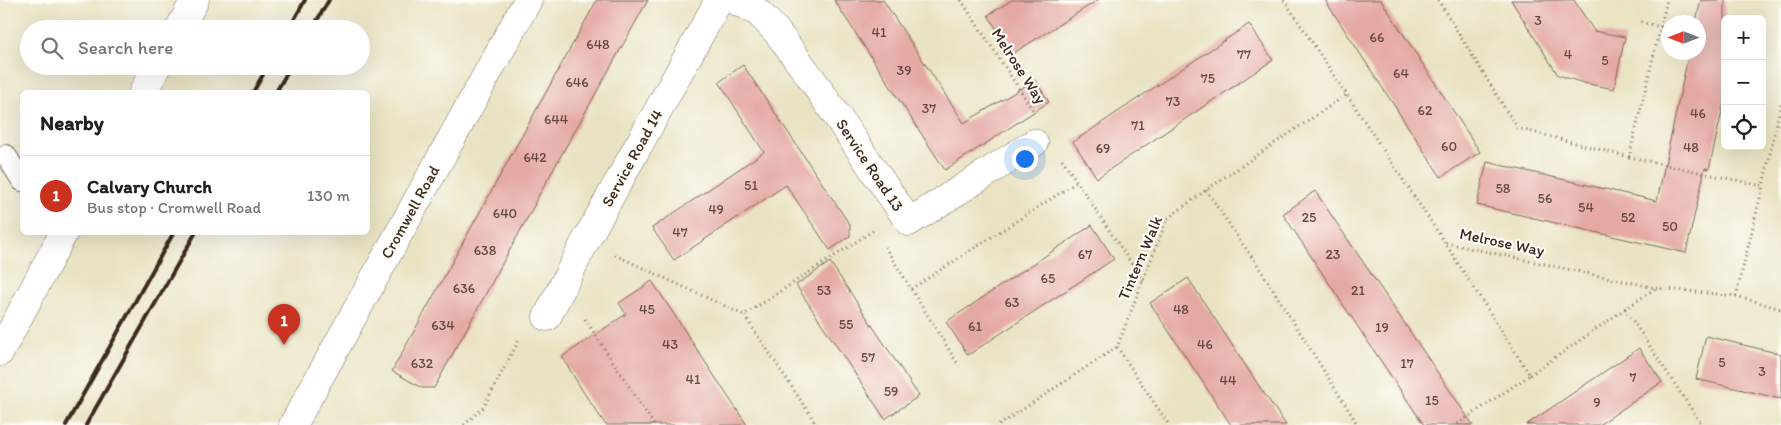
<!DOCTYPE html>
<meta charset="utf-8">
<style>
:root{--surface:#fff;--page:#f6f6f6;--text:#202124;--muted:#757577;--line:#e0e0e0;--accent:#c8321e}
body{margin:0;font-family:Itim,sans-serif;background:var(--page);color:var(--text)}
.controls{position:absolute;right:15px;top:15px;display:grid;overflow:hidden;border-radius:8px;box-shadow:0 5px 20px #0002}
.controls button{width:45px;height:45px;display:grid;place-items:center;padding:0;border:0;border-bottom:1px solid var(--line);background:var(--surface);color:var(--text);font:25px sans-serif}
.compass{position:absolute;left:1661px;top:15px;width:45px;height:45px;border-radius:50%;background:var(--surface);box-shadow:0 5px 20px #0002;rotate:270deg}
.you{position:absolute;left:1024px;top:158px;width:18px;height:18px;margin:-12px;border:4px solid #fff;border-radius:50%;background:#1a73e8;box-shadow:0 0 0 8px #1a73e833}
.badge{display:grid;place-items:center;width:32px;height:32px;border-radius:50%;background:var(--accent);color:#fff;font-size:16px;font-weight:700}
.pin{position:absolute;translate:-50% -41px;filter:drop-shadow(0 1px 2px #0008)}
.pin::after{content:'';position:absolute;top:26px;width:18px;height:15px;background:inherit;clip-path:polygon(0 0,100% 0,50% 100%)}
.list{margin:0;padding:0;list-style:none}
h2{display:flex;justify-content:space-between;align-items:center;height:65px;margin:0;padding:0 20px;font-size:21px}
h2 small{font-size:16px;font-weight:400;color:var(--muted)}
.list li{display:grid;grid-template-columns:32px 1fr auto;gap:15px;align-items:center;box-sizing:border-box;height:80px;padding:0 20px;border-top:1px solid var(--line)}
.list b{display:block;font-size:19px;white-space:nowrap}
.list p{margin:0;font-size:16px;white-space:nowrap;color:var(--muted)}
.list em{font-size:16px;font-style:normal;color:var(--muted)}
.icon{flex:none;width:28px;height:28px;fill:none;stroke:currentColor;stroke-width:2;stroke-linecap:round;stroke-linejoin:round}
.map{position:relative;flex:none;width:1781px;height:425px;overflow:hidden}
.search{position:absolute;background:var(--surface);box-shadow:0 5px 20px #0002;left:20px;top:20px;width:350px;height:55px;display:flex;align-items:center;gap:12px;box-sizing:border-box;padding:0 18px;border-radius:28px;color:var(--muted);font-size:19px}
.panel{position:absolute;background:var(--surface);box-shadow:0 5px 20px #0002;left:20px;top:90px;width:350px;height:145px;border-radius:8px}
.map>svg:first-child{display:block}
</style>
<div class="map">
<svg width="1781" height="425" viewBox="0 0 1781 425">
<rect width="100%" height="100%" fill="#fdfcf7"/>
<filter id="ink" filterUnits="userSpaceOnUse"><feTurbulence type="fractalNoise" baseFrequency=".02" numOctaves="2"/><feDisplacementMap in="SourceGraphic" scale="10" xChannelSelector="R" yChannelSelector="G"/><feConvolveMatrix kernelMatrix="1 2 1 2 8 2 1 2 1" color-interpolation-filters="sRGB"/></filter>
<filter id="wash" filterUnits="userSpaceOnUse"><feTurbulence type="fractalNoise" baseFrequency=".0096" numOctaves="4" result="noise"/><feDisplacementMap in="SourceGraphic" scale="20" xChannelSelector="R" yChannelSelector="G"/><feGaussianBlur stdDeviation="1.12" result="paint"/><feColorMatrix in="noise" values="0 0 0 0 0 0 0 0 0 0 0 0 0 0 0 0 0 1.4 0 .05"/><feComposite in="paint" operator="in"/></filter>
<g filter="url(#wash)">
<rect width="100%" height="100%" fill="#eae3c3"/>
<g id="blocks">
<g fill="#e5a9a4">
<polygon points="597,0 648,0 534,204 535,204 434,388 422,388 392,371"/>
<polygon points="834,0 883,0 964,123 1035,80 1049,102 945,170"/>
<polygon points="1012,0 1098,0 1012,54 988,15"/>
<polygon points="1325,0 1381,0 1480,152 1441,177"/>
<polygon points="1511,0 1574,0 1594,31 1625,37 1614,89 1584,83 1558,75"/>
<polygon points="1701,0 1725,0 1725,98 1709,169 1705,168 1686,253 1477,205 1487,162 1657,201 1689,52 1698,52 1698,22 1696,22"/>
<polygon points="1249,24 1273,60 1097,178 1073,142"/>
<polygon points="743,65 850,225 850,236 830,250 786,185 674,260 652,228 764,152 719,82"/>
<polygon points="1315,191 1436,370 1473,425 1424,425 1362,333 1283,214"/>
<polygon points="1092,225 1114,259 968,355 946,322"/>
<polygon points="830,262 919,396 885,419 796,285"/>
<polygon points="1188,278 1259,386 1286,425 1231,425 1198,375 1150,303"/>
<polygon points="652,281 721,386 747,425 606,425 584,393 562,357 626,314 619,303"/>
<polygon points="1706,336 1781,354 1781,399 1696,379"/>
<polygon points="1639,348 1662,382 1599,425 1526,425"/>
</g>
</g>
</g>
<g filter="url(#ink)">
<use href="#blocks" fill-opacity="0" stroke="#786b58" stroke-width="1"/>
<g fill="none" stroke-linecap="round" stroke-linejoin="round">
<g stroke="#786b58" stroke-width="22">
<polyline id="service" points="6,155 22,181"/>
</g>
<g stroke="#786b58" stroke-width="29">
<g id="minor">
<polyline points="734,0 758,12 777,32 811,78 909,222 1034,143"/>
<polyline points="179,29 195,0"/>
<polyline points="143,92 157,66"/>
<polyline points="547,317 585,242 719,0"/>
<polyline points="0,352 64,232"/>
</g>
</g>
<g stroke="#786b58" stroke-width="29">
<polyline id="tertiary" points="293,425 528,0"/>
</g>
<g stroke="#786b58" stroke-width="3" stroke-dasharray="1 4" stroke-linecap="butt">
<polyline points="961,0 1033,110"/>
<polyline points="1284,0 1445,243 1530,375 1456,425"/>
<polyline points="1438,0 1517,128 1629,157 1667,0"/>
<polyline points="1641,22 1661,27"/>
<polyline points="1629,157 1763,186 1781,103"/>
<polyline points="1062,159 1143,281"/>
<polyline points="1206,190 1241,242 1255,261 1358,425"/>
<polyline points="1446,243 1656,288 1736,296 1781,309"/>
<polyline points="885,247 959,366"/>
<polyline points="615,255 744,315"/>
<polyline points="911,289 1077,182"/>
<polyline points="1736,296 1763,186"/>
<polyline points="1625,309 1656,288"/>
<polyline points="585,319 654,425"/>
<polyline points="1117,347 1169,425"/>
<polyline points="1530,375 1625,309 1702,425"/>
<polyline points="464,425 483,408 520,338"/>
<polyline points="817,425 744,315 874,230"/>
<polyline points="999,425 1117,347 1167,219 1206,190 1346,95"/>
</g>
<use href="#service" stroke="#fff" stroke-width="20"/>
<use href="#minor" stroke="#fff" stroke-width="28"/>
<use href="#tertiary" stroke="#fff" stroke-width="28"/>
<g stroke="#3b2a1e" stroke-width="4">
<polyline points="289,29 305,0"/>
<polyline points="312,29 329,0"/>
<polyline points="253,92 268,66"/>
<polyline points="276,92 291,66"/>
<polyline points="66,425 174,232"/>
<polyline points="86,425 196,232"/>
</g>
</g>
</g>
<g text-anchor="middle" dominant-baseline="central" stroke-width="4.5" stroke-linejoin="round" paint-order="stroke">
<g font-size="14" fill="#664a40">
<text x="1538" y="20">3</text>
<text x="879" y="32">41</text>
<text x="1377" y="37">66</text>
<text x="598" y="44">648</text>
<text x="1244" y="54">77</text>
<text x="1568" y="54">4</text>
<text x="1605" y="60">5</text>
<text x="904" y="70">39</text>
<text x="1401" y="73">64</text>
<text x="1208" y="78">75</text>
<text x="577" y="82">646</text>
<text x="1173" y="101">73</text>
<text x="929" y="108">37</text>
<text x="1425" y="110">62</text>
<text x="1698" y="113">46</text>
<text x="556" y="119">644</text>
<text x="1138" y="125">71</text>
<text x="1449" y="146">60</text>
<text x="1691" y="147">48</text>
<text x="1103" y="148">69</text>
<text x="535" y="157">642</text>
<text x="751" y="185">51</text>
<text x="1503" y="188">58</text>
<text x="1545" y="198">56</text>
<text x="1586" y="207">54</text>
<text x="716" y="209">49</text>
<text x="505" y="213">640</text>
<text x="1309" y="217">25</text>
<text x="1628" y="217">52</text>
<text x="1670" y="226">50</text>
<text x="680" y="232">47</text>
<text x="485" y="250">638</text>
<text x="1085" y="254">67</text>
<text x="1333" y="254">23</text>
<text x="1048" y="278">65</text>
<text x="464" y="288">636</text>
<text x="824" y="290">53</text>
<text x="1358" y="290">21</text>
<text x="1012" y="302">63</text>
<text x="647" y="309">45</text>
<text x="1181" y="309">48</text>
<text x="846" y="324">55</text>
<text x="443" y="325">634</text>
<text x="975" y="326">61</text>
<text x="1382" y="327">19</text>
<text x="670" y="344">43</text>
<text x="1205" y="344">46</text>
<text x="868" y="357">57</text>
<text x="1722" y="362">5</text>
<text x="422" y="363">632</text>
<text x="1407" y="363">17</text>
<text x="1762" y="371">3</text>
<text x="1633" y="377">7</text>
<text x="693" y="379">41</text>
<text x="1228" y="380">44</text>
<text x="891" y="391">59</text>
<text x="1432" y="400">15</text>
<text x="1597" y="402">9</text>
</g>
<g font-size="16" fill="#3b2a1e" stroke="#fdfcf7">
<text transform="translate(1019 66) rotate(57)">Melrose Way</text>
<text transform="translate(632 158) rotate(-61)">Service Road 14</text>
<text transform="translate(870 165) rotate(56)">Service Road 13</text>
<text transform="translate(410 212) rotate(-61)">Cromwell Road</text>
<text transform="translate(1502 242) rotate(12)">Melrose Way</text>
<text transform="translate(1140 258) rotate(-67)">Tintern Walk</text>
</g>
</g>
</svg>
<div class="controls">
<button>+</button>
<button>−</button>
<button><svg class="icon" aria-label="locate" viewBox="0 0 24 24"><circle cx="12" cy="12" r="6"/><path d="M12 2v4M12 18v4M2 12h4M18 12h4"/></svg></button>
</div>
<svg class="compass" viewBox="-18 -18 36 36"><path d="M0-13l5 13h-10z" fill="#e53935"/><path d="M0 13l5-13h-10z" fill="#757577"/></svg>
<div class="you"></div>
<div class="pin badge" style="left:284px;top:345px">1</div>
<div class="search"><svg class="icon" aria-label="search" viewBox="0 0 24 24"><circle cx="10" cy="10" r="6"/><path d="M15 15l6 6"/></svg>Search here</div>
<section class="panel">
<h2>Nearby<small></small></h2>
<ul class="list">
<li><span class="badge">1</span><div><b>Calvary Church</b><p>Bus stop · Cromwell Road</p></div><em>130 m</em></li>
</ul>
</section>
</div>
